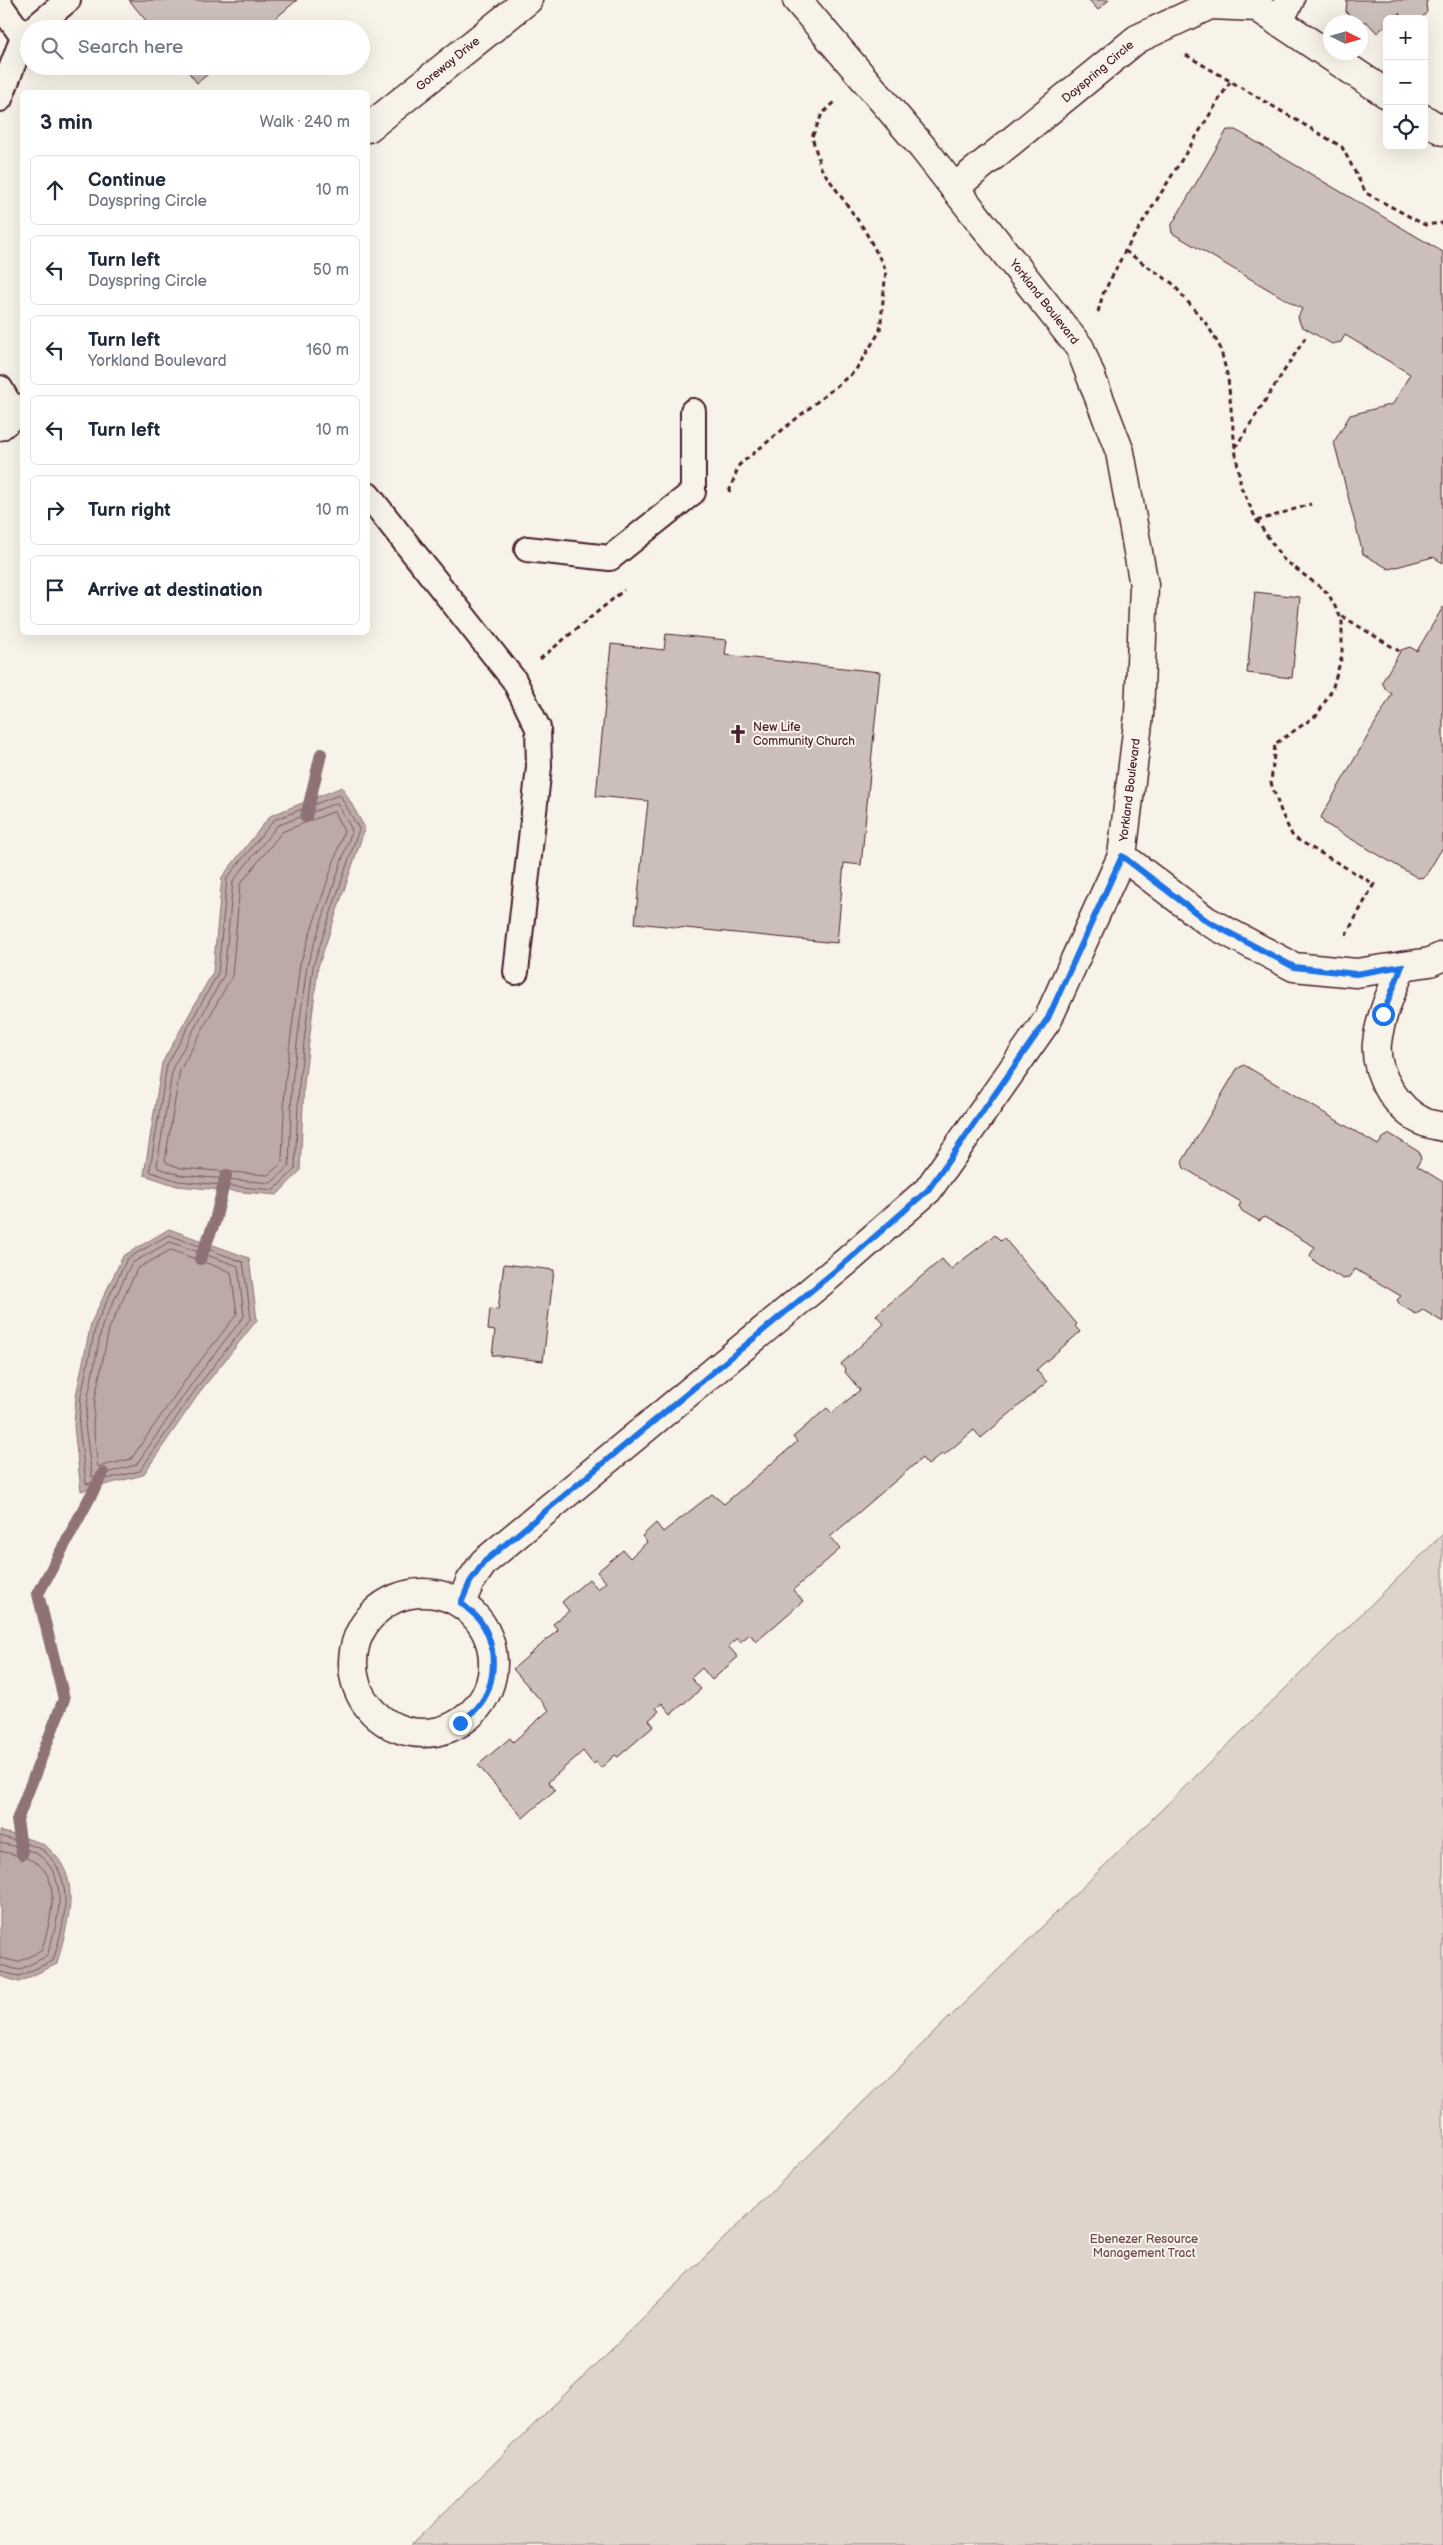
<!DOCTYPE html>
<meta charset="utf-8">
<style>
:root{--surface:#fff;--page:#f6f6f7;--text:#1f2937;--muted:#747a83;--line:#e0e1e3}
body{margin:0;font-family:"Balsamiq Sans",sans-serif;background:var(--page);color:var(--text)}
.controls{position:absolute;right:15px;top:15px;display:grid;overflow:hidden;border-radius:8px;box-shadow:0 5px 20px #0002}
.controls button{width:45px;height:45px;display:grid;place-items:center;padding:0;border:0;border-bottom:1px solid var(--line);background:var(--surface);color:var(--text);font:25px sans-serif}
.compass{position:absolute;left:1323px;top:15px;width:45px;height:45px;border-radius:50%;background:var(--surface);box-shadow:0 5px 20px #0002;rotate:95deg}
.stop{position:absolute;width:15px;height:15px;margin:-11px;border:4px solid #1a73e8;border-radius:50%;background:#fff}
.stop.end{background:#1a73e8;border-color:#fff;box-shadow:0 1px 5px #0008}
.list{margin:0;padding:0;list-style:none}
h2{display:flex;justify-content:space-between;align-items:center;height:65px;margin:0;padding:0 20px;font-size:21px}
h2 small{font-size:16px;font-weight:400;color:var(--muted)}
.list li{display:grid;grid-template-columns:32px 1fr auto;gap:15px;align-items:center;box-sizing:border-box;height:70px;margin:0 10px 10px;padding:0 10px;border:1px solid var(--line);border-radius:8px}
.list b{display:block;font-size:19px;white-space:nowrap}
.list p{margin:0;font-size:16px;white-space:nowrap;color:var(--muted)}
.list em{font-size:16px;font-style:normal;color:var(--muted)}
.icon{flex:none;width:28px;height:28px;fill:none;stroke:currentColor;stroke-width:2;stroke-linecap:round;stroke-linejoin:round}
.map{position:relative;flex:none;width:1443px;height:2545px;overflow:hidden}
.search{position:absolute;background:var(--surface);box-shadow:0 5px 20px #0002;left:20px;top:20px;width:350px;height:55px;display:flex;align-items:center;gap:12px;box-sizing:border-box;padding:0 18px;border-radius:28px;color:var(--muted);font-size:19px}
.panel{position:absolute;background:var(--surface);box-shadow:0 5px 20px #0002;left:20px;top:90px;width:350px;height:545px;border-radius:8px}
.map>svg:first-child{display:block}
</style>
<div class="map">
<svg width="1443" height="2545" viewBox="0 0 1443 2545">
<rect width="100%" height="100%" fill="#f7f3e8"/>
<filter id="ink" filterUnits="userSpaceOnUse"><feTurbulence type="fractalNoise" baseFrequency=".02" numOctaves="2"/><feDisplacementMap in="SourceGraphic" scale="10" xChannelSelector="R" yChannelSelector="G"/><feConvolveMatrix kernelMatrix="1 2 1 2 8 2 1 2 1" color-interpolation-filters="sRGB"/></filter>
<g filter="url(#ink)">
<polygon fill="#ded4cc" stroke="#947a7c" points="1443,1534 1443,2545 411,2545"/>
<g fill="#bcaaa7" stroke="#8e7275">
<polygon points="342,787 365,828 318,967 304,1084 300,1171 277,1195 177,1186 144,1175 162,1063 213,972 222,877 270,816"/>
<polygon points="169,1229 249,1258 257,1320 202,1389 143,1475 81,1491 74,1426 76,1396 91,1323 123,1256"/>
<path d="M0 1831C11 1835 39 1840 47 1847 85 1879 67 1923 57 1964L19 1982 0 1976Z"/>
</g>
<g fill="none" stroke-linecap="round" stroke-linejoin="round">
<g stroke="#78575d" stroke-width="1">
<polygon points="340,795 359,829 313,966 299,1084 295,1169 274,1190 178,1181 151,1172 150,1169 167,1065 218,973 227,878 274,820"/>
<polygon points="337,803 352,830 307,965 292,1083 289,1166 271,1183 180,1175 158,1168 157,1165 173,1067 224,975 233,881 277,826"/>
<polygon points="334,812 344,831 300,964 285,1083 282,1163 268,1175 181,1168 167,1163 165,1160 180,1070 232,976 240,884 282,832"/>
<polygon points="169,1235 243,1262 251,1318 198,1386 140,1471 86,1484 79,1425 81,1396 96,1324 127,1259"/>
<polygon points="170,1242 238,1266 244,1316 193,1382 136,1465 92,1477 85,1425 88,1397 102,1326 131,1264"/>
<polygon points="171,1250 231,1272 237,1314 187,1378 131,1459 98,1467 93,1425 95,1398 109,1329 137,1269"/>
<path d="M0 1836C11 1840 36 1845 44 1851 77 1880 64 1925 53 1961L19 1976 0 1972"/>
<path d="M0 1843C12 1846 31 1849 40 1856 71 1880 57 1925 47 1956L19 1970 0 1965"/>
<path d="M0 1851C11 1854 23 1856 33 1861 65 1877 49 1927 41 1951L18 1962 0 1958"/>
</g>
<g stroke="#8e7275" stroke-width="12">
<polyline points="306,817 321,754"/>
<polyline points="200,1259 215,1221 226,1175"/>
<polyline points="22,1854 17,1820 64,1699 38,1594 103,1473"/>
</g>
</g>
<g fill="#ccbfb9" stroke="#4a1f2b">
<polygon points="129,0 297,0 263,29 153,29"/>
<polygon points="1089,0 1109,0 1098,10"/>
<polygon points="1347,0 1428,0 1426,3 1427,12 1421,19 1405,19 1399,13 1392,19 1387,19 1387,24 1377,33 1367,22 1357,22 1346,12"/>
<polygon points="184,66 218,66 197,83"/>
<polygon points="1227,130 1235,130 1241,133 1443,252 1443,563 1433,557 1389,569 1363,554 1334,442 1350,415 1393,404 1410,374 1345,335 1341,342 1332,344 1301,326 1298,317 1302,309 1172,233 1171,226"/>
<polygon points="1255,592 1300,597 1292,678 1247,673"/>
<polygon points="1443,607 1443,847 1425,877 1418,878 1324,823 1321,817 1392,694 1386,690 1382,682 1401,650 1410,647 1417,651"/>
<polygon points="666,634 727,640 725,655 880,672 861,865 844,863 837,943 635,923 648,801 596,796 611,644 664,650"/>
<polygon points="1244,1065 1378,1145 1383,1138 1390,1134 1419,1152 1421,1159 1417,1166 1443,1182 1443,1322 1423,1310 1416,1314 1400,1305 1397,1300 1401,1296 1355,1269 1350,1277 1343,1279 1315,1262 1310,1255 1315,1247 1264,1217 1259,1221 1242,1211 1239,1206 1241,1202 1184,1168 1182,1162 1237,1069"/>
<polygon points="995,1235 1001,1241 1004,1238 1077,1324 1075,1326 1080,1332 1036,1370 1047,1382 981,1438 974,1430 944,1455 943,1453 928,1465 922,1458 830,1537 840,1549 793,1590 803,1601 756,1642 750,1634 740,1642 737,1638 728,1646 738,1657 712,1680 702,1668 691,1678 701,1689 671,1714 662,1703 656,1708 659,1711 649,1720 654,1726 618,1757 615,1755 601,1768 596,1762 593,1764 583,1751 548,1782 555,1790 523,1818 478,1765 510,1738 513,1742 549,1710 513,1669 558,1630 553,1624 569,1611 562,1602 589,1579 598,1589 606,1582 597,1572 623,1550 630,1558 647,1542 642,1536 656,1523 663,1532 712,1494 724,1504 797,1442 793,1437 827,1408 832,1413 860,1390 845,1372 846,1370 841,1364 884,1324 876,1315 942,1259 951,1269"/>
<polygon points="504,1264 554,1270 543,1361 492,1355 495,1331 488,1330 490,1309 498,1310"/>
</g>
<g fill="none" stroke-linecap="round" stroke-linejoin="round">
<g stroke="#4a1f2b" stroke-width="28">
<g id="service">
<polyline points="0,5 23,37 0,99"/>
<polyline points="33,29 68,0"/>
<polyline points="0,388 15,414"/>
<polyline points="368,495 514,680 538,728 539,767 516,972"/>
<polyline points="527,549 610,558 693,492 693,411"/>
</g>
</g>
<g stroke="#4a1f2b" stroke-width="31">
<g id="minor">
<polyline points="1278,22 1290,0"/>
<polyline points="1424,119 1443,131"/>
<polyline points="954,188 1137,39 1210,5 1257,7 1387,94"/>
<polyline points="1122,856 1207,921 1294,967 1356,973 1430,962 1443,956"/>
<path d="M1402 966C1392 991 1380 1016 1377 1043 1374 1073 1397 1110 1424 1122 1430 1125 1437 1125 1443 1127"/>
<circle cx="423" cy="1663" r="70"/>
<polyline points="461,1603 470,1582 484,1562 847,1261 928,1190 1048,1019 1122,856 1139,715 1144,585 1120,452 1080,348 923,148 797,0"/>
</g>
</g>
<g stroke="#4a1f2b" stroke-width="31">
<g id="tertiary">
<polyline points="368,128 528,0"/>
<polyline points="0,426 22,408"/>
</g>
</g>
<g stroke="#4a1f2b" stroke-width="3" stroke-dasharray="5 4" stroke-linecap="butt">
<polyline points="1186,55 1342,147 1366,193 1425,225 1443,223"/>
<polyline points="1125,251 1172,283 1208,326 1220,347 1228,378 1235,448 1241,487 1257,521 1283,559 1328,593 1342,620 1342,656 1332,690 1317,715 1275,744 1271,783 1282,814 1293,837 1374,884 1346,935"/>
<polyline points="1098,312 1103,294 1125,251 1230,82"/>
<polyline points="1235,448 1307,335"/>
<polyline points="729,492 739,465 855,371 880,331 886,270 864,229 821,168 812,137 822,114 836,101"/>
<polyline points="1257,521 1311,504"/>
<polyline points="1342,616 1399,651"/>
<polyline points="540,659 624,590"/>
</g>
<use href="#service" stroke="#f7f3e8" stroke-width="24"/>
<use href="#minor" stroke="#f7f3e8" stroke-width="28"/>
<use href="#tertiary" stroke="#f7f3e8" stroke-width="28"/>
</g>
</g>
<g fill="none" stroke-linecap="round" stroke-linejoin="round" filter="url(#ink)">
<path stroke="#1a73e8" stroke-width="6" d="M460 1723C465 1718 472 1714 477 1708 498 1684 498 1643 478 1618 473 1613 467 1608 461 1603L470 1582 484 1562 847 1261 928 1190 1048 1018 1122 856 1207 921 1294 967 1356 974 1402 966 1383 1014"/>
</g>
<defs>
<g id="church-bare" transform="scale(1.5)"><path d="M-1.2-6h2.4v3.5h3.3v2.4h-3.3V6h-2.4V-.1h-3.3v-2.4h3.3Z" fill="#4a1f2b" stroke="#f7f3e8" stroke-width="2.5" paint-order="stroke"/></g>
</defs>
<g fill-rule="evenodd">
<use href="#church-bare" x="738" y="734"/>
</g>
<g text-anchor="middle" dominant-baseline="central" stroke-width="4" stroke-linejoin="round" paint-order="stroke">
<g font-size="12" fill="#4a1f2b" stroke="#f7f3e8">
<text transform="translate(448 64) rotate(-39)">Goreway Drive</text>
<text transform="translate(1098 72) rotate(-40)">Dayspring Circle</text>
<text transform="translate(1044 302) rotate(52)">Yorkland Boulevard</text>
<text transform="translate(1130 790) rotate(-83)">Yorkland Boulevard</text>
</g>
<g font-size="12" fill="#4a1f2b" stroke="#f7f3e8" text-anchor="start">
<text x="753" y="727">New Life<tspan x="753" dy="14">Community Church</tspan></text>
</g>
<g font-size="12" fill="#6f4c53" stroke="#f7f3e8">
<text x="1144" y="2239">Ebenezer Resource<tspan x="1144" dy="14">Management Tract</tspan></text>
</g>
</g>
</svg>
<div class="controls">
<button>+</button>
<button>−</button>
<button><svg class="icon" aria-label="locate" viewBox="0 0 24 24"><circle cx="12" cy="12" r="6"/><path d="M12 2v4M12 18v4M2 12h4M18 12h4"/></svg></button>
</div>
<svg class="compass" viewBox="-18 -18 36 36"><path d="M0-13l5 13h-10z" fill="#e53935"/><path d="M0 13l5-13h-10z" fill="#747a83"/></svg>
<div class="stop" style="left:1383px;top:1014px"></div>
<div class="stop end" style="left:460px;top:1723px"></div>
<div class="search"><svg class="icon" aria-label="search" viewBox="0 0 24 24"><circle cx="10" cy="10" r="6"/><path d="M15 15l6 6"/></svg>Search here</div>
<section class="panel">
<h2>3 min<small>Walk · 240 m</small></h2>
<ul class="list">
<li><svg class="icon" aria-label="ahead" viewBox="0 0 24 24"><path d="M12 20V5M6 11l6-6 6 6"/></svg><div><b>Continue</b><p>Dayspring Circle</p></div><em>10 m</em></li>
<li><svg class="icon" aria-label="left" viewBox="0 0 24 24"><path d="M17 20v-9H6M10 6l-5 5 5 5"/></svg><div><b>Turn left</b><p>Dayspring Circle</p></div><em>50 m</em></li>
<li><svg class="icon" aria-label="left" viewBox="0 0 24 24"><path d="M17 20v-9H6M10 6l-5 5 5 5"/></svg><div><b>Turn left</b><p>Yorkland Boulevard</p></div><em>160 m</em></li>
<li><svg class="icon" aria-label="left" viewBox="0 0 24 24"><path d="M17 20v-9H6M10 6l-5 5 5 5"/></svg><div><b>Turn left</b></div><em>10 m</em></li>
<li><svg class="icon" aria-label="right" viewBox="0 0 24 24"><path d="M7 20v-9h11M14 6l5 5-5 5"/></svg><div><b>Turn right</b></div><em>10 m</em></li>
<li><svg class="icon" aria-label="arrive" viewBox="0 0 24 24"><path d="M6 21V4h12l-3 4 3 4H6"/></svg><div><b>Arrive at destination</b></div></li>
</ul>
</section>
</div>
